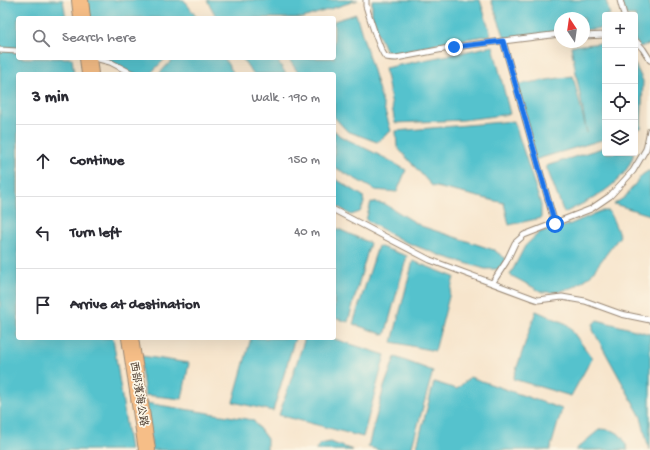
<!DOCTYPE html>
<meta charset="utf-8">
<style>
:root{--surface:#fff;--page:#f2f2f3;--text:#2b2b33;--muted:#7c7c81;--line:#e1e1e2}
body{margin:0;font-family:"Gochi Hand","LXGW WenKai TC",sans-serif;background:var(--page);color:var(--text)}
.controls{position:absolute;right:12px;top:12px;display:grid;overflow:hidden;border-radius:4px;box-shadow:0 4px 16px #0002}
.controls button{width:36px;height:36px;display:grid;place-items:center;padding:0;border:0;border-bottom:1px solid var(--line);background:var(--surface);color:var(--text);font:20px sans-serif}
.compass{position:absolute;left:554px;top:12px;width:36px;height:36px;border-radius:50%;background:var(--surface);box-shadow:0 4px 16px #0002;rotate:347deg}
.stop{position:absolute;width:12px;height:12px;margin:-9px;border:3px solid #1a73e8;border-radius:50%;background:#fff}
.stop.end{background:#1a73e8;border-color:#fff;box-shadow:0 1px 4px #0008}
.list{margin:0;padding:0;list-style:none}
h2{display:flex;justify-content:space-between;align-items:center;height:52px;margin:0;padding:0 16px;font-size:17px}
h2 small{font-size:13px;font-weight:400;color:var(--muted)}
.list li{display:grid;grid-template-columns:26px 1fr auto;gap:12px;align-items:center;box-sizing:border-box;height:72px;padding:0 16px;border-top:1px solid var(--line)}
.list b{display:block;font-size:15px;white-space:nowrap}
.list em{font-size:13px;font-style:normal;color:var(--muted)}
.icon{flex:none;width:22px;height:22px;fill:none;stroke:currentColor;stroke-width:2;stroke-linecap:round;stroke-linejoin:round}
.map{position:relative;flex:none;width:650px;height:450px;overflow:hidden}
.search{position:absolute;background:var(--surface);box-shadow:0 4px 16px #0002;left:16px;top:16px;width:320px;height:44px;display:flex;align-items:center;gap:10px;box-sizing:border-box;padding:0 14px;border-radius:4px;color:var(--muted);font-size:15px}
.panel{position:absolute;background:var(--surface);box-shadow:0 4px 16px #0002;left:16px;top:72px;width:320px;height:268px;border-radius:4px}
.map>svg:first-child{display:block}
</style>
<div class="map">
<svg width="650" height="450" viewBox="0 0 650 450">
<rect width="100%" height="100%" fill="#fcf5e5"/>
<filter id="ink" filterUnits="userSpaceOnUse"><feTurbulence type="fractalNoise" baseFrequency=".025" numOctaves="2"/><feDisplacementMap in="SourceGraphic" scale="8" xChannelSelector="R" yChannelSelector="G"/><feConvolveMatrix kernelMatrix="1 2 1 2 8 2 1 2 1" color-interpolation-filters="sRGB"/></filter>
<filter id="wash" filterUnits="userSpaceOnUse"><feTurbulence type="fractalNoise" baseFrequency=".012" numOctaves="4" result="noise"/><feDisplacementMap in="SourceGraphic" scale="16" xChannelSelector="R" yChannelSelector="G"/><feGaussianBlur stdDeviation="0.9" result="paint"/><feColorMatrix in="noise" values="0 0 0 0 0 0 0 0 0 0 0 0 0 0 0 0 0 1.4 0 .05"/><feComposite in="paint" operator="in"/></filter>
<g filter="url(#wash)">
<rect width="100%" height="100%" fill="#f7e5cc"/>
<g fill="#55c2cd" stroke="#487676">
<polygon points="0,0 63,0 66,18 18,18 18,58 72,58 74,74 18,74 18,338 113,338 130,450 0,450"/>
<polygon points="86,0 184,0 197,18 89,18"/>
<polygon points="207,0 358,0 303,18 217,18"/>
<polygon points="372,0 480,0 491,35 435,44 388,56 372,20"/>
<polygon points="491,0 606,0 610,15 605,15 605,28 584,30 584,18 560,18 560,32 505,38"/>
<polygon points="621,0 650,0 650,44 640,47 635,41 635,15 626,15"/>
<polygon points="356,14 391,131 377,142 347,131 334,117 334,74 299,74 288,58 334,58 334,21"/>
<polygon points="605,43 605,139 534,160 514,85 573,76 587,133 571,46"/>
<polygon points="493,46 510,114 463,120 395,123 385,68"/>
<polygon points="102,58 166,58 150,74 132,74"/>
<polygon points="174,58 224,58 234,74 159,74"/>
<polygon points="242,58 276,58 286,74 253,74"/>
<polygon points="635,64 643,81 641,128 635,130"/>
<polygon points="514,121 541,205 541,218 509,225 504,203 432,186 397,147 396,131"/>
<polygon points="334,130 340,136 387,159 406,170 397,192 375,190 334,167"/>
<path d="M605 147V153H634C625 185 592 199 564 213L546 166Z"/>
<polygon points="648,171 650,171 650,215 614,204 625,197 642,175"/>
<polygon points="334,178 363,196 364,203 360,212 351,215 334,204"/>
<polygon points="371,202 385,204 421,226 494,250 506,259 504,269 485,269 442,256 403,241 366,220"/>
<polygon points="601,211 609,211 620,236 589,277 574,287 557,292 542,292 510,275 525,246 540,232 566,226"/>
<polygon points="336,228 370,243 348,322 334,318 334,234"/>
<polygon points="378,246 407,256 385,335 353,324"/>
<polygon points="413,261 454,277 435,351 392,342"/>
<polygon points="536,311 567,324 592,358 571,396 513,379"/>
<polygon points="597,320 650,334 650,450 649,450 641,417 593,330 593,324"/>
<polygon points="251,338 295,338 273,411 233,402"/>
<polygon points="305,338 331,338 385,355 363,437 279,415"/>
<polygon points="142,356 189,363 182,399 145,395 141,368"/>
<polygon points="395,357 433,371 411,450 379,450 368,447 384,387"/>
<polygon points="470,377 562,409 550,450 416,450 434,382 457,389"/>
<polygon points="146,403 253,420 267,439 267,450 152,450"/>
<path d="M600 429C617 430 622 433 628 450H575Z"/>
<polygon points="330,442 353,450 315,450 320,444"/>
</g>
</g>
<g filter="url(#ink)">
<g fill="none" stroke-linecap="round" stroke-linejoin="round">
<g stroke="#998875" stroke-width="7">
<g id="service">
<path d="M366 0V6C369 15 380 53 386 57 389 58 393 58 396 58L454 47 503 41"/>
<polyline points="620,0 624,15"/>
<polyline points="584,36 605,35"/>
<polyline points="635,40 643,49 650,60"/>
<polyline points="0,50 18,51"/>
<polyline points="95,58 110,62 133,74"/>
<polyline points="334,210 430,260 532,298 538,300 562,297 585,301 621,314 650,320"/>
<polyline points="555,224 503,41 560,34"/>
<polyline points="493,282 506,262 515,243 524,235 591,209 610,196 633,171 646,149 650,130"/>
</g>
</g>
<g stroke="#998875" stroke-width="18">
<g id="primary">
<polyline points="80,0 82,18"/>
<polyline points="88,58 90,74"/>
<polyline points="130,338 147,450"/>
</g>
</g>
<use href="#service" stroke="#fff" stroke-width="5"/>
<use href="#primary" stroke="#f6be87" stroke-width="16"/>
</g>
</g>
<g fill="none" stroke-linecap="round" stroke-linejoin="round" filter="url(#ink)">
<polyline stroke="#1a73e8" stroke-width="5" points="454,47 503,41 555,224"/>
</g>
<g text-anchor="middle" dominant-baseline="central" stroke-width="3.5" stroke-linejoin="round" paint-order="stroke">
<g font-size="11" fill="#3b2a1e" stroke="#fcf5e5">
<text transform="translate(138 394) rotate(81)">西部濱海公路</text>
</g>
</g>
</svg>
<div class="controls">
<button>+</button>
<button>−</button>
<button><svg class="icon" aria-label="locate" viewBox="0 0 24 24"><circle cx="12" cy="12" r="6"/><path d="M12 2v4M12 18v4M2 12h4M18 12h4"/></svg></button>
<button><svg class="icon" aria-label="layers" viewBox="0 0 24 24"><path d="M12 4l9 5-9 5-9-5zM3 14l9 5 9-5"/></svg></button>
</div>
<svg class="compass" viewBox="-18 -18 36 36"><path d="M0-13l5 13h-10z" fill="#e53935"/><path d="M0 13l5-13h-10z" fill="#7c7c81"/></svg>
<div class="stop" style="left:555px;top:224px"></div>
<div class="stop end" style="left:454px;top:47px"></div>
<div class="search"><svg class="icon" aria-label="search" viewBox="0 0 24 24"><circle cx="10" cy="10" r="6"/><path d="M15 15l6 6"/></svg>Search here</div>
<section class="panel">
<h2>3 min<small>Walk · 190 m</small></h2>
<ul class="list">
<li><svg class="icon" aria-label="ahead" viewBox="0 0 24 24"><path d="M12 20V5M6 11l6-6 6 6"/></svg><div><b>Continue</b></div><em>150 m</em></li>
<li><svg class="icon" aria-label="left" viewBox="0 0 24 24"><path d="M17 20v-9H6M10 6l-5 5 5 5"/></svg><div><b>Turn left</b></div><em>40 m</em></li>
<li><svg class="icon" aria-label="arrive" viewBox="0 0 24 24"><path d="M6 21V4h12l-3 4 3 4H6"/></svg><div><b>Arrive at destination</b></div></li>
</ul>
</section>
</div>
